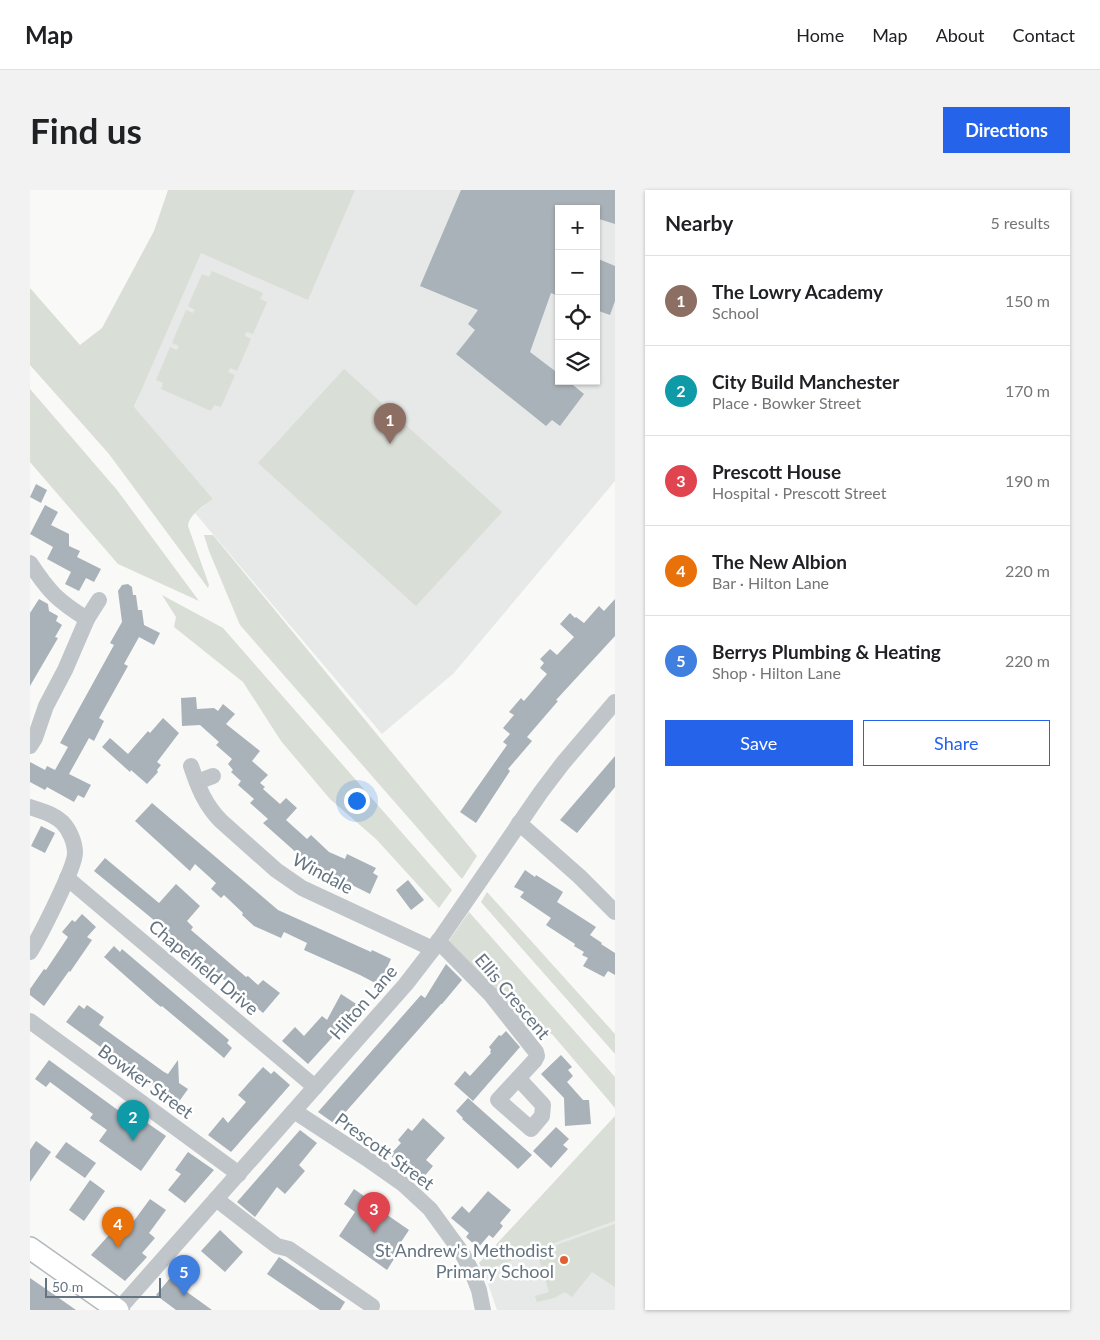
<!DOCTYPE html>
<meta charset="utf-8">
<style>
:root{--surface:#fff;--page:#f2f2f2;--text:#202124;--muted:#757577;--line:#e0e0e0;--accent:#2563eb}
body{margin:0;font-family:Lato,sans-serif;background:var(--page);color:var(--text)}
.controls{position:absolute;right:15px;top:15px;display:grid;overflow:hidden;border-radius:0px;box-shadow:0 1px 4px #0004}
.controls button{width:45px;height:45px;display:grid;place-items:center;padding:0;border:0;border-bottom:1px solid var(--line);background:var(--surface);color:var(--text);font:25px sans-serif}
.scale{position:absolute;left:15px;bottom:12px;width:116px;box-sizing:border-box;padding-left:5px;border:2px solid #657481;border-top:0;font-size:14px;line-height:18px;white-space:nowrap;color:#657481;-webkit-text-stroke:4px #fff;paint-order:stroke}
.you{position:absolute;left:326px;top:610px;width:18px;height:18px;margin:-12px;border:4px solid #fff;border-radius:50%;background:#1a73e8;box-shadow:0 0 0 8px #1a73e833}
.badge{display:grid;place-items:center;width:32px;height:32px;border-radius:50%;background:var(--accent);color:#fff;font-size:16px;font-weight:700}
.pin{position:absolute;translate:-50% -41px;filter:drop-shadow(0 1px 2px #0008)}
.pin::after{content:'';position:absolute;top:26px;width:18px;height:15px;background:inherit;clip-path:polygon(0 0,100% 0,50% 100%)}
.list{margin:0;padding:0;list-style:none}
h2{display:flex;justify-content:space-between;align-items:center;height:65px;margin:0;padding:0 20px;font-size:21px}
h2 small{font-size:16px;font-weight:400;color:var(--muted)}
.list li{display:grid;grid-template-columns:32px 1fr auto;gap:15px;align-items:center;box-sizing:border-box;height:90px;padding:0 20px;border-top:1px solid var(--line)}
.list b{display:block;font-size:19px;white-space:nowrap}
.list p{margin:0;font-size:16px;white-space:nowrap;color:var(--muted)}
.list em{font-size:16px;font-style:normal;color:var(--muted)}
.actions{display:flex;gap:10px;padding:15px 20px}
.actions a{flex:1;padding:11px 0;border:1px solid var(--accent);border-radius:0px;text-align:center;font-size:18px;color:var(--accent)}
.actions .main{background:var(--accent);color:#fff}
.icon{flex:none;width:28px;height:28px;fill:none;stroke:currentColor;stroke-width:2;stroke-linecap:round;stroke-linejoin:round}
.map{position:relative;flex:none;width:585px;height:1120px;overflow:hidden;border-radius:0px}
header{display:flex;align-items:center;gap:30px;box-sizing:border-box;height:70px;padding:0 25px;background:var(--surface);border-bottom:1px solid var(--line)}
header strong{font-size:24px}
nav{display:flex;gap:28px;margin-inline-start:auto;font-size:18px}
.intro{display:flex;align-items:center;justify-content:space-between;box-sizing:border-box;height:120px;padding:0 30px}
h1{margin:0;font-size:35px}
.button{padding:12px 22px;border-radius:0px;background:var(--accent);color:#fff;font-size:18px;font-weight:700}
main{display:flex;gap:30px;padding:0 30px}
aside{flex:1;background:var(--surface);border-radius:0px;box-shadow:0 1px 4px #0004}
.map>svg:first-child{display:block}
</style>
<header>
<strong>Map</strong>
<nav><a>Home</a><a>Map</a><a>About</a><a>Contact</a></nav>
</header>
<div class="intro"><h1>Find us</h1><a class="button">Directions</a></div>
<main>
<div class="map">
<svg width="585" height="1120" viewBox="0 0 585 1120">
<rect width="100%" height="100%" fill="#f9f9f7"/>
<g fill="#e7e8e8" fill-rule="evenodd">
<path d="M138 0H585V291L424 483 352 544 165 323 183 309 104 218 110 203ZM529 19H566V191H529Z"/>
<polygon points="585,1031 585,1120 467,1120 454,1082 511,1058"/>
</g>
<g fill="#d9ded6">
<path d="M138 0H325L278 110 171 63 104 217 183 309C174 316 159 324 158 336L179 395 178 398 79 264 0 175V98L50 155 72 138 124 41Z"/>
<polygon points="182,81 233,103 230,109 237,112 223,144 216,142 215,146 221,149 207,181 200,178 198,182 205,185 191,217 184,215 181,221 131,199 133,193 126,190 140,157 147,160 149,156 142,153 156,120 163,123 165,120 158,116 172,84 179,87"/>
<polygon points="314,179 472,322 386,416 228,273"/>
<polygon points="0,199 87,300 169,411 88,374 0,272"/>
<polygon points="174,345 183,345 447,666 432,689 210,435 179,361"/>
<polygon points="132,405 193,438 422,700 409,718 346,649 300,609 251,551 213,492 144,437 146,427"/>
<polygon points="457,702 585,844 585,864 451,712"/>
<polygon points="439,722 585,887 585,918 522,844 503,843 418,752"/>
<polygon points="585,926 585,1031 511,1058 454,1082 449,1073"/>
<polygon points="585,1034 585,1097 562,1082 542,1107 535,1102 524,1108 507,1112 505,1106 519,1102 507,1062"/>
</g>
<g fill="#a9b2b8">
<polygon points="431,0 585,0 585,34 566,28 566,19 529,19 529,106 521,103 500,162 529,184 529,191 538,191 554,204 530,236 522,230 516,236 426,164 445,140 438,134 448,120 390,96"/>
<polygon points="566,68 585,76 585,111 580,125 566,120"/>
<polygon points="6,294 17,300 11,313 0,307"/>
<polygon points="15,315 28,322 21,335 39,344 39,356 50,361 47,367 71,379 64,392 56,388 49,401 35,394 41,382 17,369 23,357 0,344"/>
<polygon points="98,394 102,397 103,405 106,405 108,420 112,420 114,435 130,443 124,455 109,447 94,474 98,476 69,528 74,531 64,551 59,548 39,584 61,595 54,608 48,605 44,612 17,597 15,600 0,592 0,572 15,580 17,576 25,580 38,557 30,553 84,455 80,453 92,432 88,401 92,395"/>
<polygon points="9,409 18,414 19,421 28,426 26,431 32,435 25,447 28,448 0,496 0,423"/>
<polygon points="585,409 585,446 526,510 528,511 497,547 502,551 478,579 480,581 446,633 430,622 477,555 473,552 480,544 473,538 484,525 479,522 491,508 494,511 517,484 510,478 514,473 510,469 520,459 527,465 544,447 530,434 540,423 545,428 546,427 554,433 569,416 574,421"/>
<polygon points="166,507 167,519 184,518 188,521 193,514 205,524 196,534 230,561 222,571 238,585 230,593 235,597 233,599 250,614 256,608 267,618 256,630 277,649 281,645 299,662 315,669 317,664 346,678 343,683 348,686 340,704 278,673 233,633 238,629 220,613 224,609 208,595 211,591 201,582 203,580 198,574 202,569 186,555 189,552 170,535 152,536 151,508"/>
<polygon points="133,528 149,543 127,572 131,575 127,580 128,582 117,594 101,580 100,582 72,557 80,548 98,564 118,541 120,543"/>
<polygon points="585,566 585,597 547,643 530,630"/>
<polygon points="122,613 248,720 341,762 342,760 361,769 349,795 330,785 274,760 277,753 254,742 251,748 224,736 212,725 213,723 194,705 191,708 181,699 186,693 165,674 160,681 105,631"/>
<polygon points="11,636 25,643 15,663 1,656"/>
<polygon points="75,668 129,713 146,694 170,716 157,731 163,737 161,740 216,787 218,786 228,795 233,790 250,803 233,823 119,726 64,681"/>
<polygon points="495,680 505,687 506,685 533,702 527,712 566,737 560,745 572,753 571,754 585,763 585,785 578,781 574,787 553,776 558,768 552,765 554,762 544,756 545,754 516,735 521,728 490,707 494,702 484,697"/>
<polygon points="378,690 394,710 381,720 366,700"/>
<polygon points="52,724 66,737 57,747 62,750 40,782 39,781 14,816 0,805 0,799 14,779 16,780 38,747 32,742 42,730 45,732"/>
<polygon points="84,756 90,762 92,759 199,850 197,853 202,858 194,868 132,816 131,817 126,813 74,767"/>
<polygon points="416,774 432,790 412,814 411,814 305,934 288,922 391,805 395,808"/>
<polygon points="311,804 334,819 325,830 321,827 278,874 252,851 265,837 274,846 292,826 297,830"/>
<polygon points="49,815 54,819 57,815 74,827 69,835 134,882 138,884 148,870 149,893 158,899 148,913 36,832"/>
<polygon points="476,841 490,857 443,911 424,894 435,881 440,886 461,863 460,862 461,860 459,857 469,845 471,846"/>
<polygon points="531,865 542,877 538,880 543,886 537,892 553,910 559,910 561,934 535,936 534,908 511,884"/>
<polygon points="19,870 96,926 100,921 136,946 111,981 69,951 77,940 60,928 63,924 20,892 16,897 5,889"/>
<polygon points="233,877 241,884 244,881 260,895 201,962 178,945 193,927 198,933 216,912 208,905"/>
<polygon points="438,908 502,965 488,979 432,929 433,928 426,921"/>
<polygon points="393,928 415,948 396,970 403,976 393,988 376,972 372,976 360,965 371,953 368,950 378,938 382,941"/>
<polygon points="526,937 539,949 533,955 538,959 521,978 503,961"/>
<polygon points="270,940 287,953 269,975 275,981 255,1004 247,997 225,1027 207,1012"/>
<polygon points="6,951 21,962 0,992 0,960"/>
<polygon points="36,952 66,973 55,988 25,967"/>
<polygon points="158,962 184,980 155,1013 138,1000 151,984 145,980"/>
<polygon points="60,990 75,1001 54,1031 39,1020"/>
<polygon points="324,999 354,1020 353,1022 379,1040 361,1067 364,1069 357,1080 309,1046 325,1022 314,1014"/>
<polygon points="458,1001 481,1020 470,1033 473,1036 463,1048 459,1045 448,1058 436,1047 439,1043 421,1028 432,1016 439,1023"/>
<polygon points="120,1009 136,1020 119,1043 125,1048 112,1063 117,1067 95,1091 61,1065 87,1036 95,1043"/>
<polygon points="190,1040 213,1062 195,1082 171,1061"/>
<polygon points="249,1067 315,1112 310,1120 290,1120 237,1084"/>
<polygon points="151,1075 167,1087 157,1102 182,1120 146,1120 126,1105"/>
<polygon points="0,1088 16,1099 46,1120 0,1120"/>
</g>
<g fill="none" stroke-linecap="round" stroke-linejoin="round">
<g stroke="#b4b9bd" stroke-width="24">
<polyline id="major" points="0,1058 88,1120"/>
</g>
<g stroke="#c0c5c9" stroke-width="16">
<path d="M0 373C19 402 28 411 57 429"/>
<polyline points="0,556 5,548 16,516 35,480 57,429 69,410"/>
<path d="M161 576C168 597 175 615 191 631L246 680 272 698 403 759"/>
<polyline points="167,592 183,586"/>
<path d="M0 617C11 621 22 623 32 632 39 639 45 652 45 663 45 678 9 748 0 762"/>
<polyline points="489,633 550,687 585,722"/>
<polyline points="37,688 285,897"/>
<polyline points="408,751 461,805 506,862 507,866 505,870 468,910 501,939 512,926 513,915 488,888"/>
<polyline points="0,831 209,984"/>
<polyline points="264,921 336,968 373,994 400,1019 432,1063 442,1082 449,1100 453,1120"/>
<polyline points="186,1009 247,1056 259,1059 342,1116"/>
<polyline points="88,1120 376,794 403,759 511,602 533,573 585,512"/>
</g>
<use href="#major" stroke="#fff" stroke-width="21"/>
</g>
<circle fill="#df6032" stroke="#fff" stroke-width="2" cx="534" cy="1070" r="5"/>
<g text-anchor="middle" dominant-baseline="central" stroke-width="5" stroke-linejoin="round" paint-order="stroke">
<g font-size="18" fill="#657481" stroke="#fff">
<text transform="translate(293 683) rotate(28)">Windale</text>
<text transform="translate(174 777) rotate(40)">Chapelfield Drive</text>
<text transform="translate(483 806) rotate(50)">Ellis Crescent</text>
<text transform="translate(333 812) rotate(-49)">Hilton Lane</text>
<text transform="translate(116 891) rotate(36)">Bowker Street</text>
<text transform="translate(355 961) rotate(36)">Prescott Street</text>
</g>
<g font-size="18" fill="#657481" stroke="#fff" text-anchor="end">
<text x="524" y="1060">St Andrew's Methodist<tspan x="524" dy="21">Primary School</tspan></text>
</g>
</g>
</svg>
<div class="controls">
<button>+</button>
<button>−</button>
<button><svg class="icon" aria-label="locate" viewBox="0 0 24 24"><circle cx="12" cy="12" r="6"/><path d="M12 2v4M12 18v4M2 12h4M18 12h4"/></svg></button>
<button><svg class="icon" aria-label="layers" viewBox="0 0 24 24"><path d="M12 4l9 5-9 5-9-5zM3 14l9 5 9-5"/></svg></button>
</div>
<div class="scale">50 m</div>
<div class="you"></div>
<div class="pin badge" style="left:360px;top:254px;background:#8d6e63">1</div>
<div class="pin badge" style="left:103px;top:951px;background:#0f9aa8">2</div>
<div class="pin badge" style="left:344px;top:1043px;background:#e0444e">3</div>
<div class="pin badge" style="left:88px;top:1058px;background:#e8710a">4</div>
<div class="pin badge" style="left:154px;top:1106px;background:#3f7fe0">5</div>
</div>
<aside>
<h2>Nearby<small>5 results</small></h2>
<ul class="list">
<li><span class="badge" style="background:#8d6e63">1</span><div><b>The Lowry Academy</b><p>School</p></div><em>150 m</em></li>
<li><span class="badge" style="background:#0f9aa8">2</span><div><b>City Build Manchester</b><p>Place · Bowker Street</p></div><em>170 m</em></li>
<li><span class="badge" style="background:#e0444e">3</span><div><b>Prescott House</b><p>Hospital · Prescott Street</p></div><em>190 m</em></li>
<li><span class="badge" style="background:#e8710a">4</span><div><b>The New Albion</b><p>Bar · Hilton Lane</p></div><em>220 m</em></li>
<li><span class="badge" style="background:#3f7fe0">5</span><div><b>Berrys Plumbing &amp; Heating</b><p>Shop · Hilton Lane</p></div><em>220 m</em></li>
</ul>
<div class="actions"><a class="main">Save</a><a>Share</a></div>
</aside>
</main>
